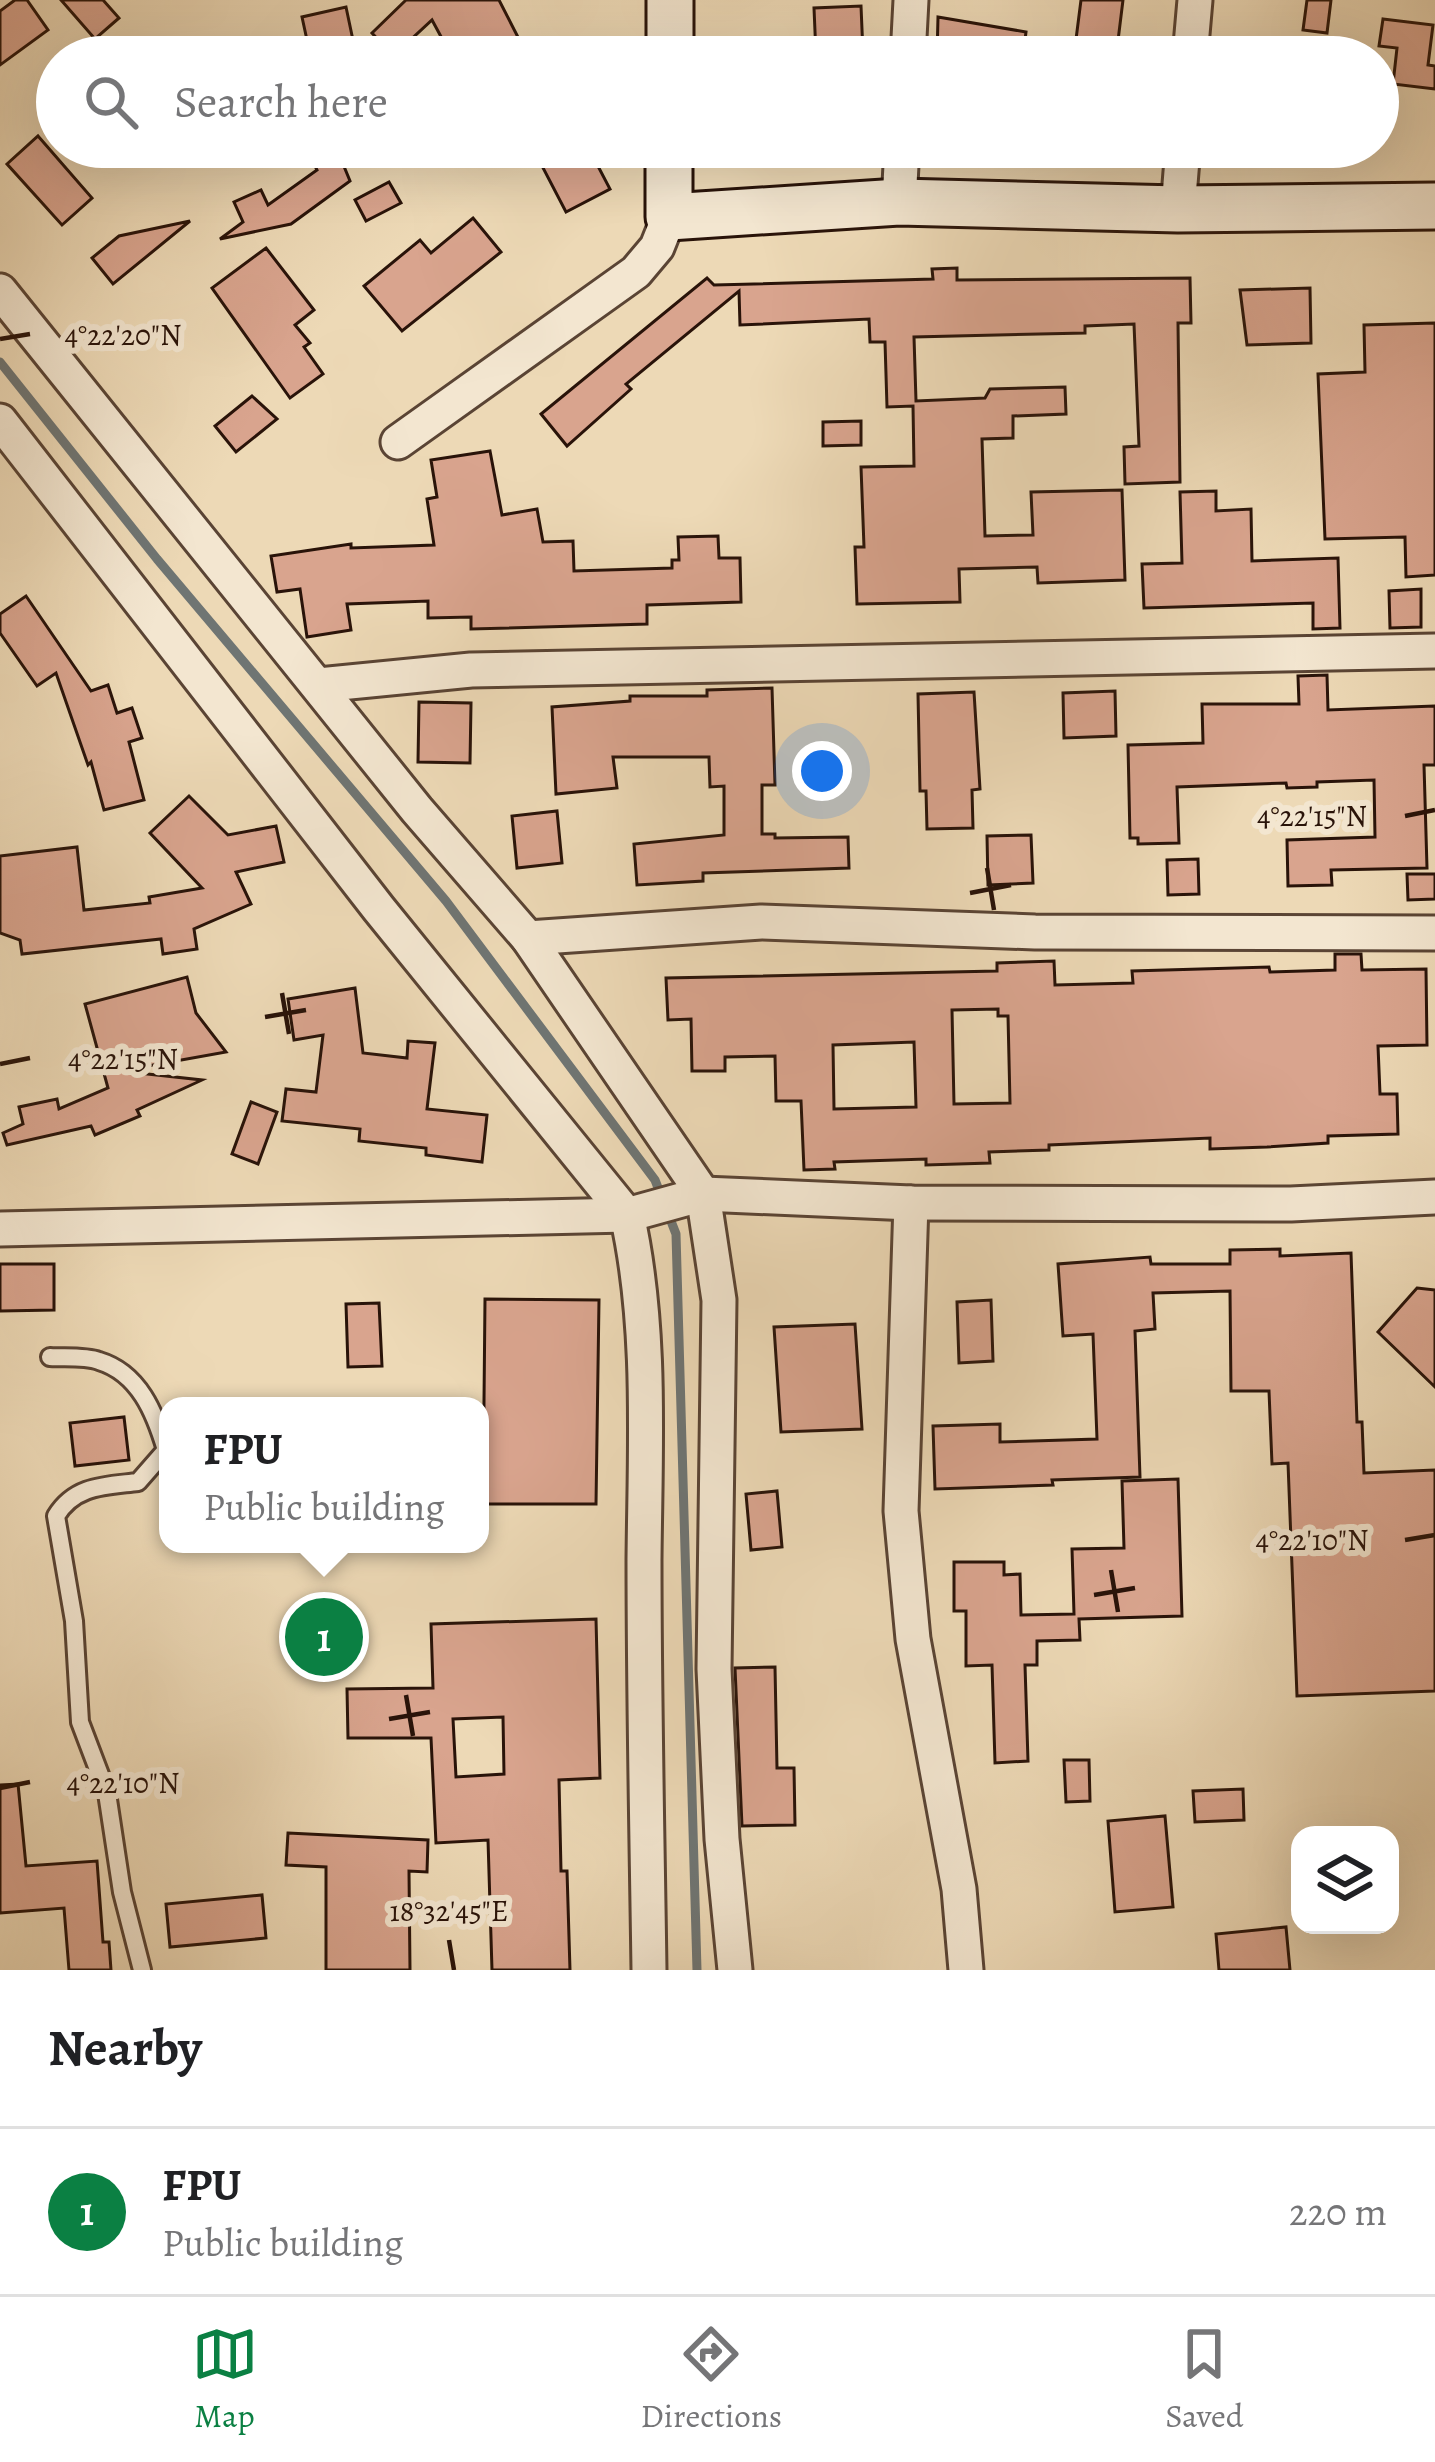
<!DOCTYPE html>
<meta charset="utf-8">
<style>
:root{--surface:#fff;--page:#f2f2f2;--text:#202124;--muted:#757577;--line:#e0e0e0;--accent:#0b8043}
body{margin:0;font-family:Alegreya,serif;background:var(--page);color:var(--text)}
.controls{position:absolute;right:36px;bottom:36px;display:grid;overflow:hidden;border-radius:24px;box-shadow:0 12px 48px #0002}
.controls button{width:108px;height:108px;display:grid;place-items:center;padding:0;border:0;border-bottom:3px solid var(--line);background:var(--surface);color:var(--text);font:60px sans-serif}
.you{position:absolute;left:822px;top:771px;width:42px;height:42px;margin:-30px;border:9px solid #fff;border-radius:50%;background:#1a73e8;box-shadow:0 0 0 18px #1a73e833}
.badge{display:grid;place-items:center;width:78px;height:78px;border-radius:50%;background:var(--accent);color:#fff;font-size:39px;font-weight:700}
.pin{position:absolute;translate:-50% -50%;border:6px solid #fff;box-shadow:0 3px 12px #0006}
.popup{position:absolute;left:159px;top:1397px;width:330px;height:156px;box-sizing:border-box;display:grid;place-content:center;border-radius:24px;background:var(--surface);filter:drop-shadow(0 3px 9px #0005);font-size:39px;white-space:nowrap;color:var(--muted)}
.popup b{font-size:45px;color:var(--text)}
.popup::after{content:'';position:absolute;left:50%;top:100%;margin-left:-24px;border:24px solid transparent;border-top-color:var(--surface)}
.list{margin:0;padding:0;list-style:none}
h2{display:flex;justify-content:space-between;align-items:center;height:156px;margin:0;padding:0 48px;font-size:51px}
h2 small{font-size:39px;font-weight:400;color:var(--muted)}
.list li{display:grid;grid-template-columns:78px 1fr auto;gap:36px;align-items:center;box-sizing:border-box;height:168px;padding:0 48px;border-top:3px solid var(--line)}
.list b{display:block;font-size:45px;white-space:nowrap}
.list p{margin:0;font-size:39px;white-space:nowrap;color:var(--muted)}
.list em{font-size:39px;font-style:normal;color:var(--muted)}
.icon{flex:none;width:66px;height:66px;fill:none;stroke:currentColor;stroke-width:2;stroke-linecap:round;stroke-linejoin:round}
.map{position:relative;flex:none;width:1435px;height:1970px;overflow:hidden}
.search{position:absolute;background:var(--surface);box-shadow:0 12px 48px #0002;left:36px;right:36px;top:36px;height:132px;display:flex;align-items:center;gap:30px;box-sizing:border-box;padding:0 42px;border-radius:66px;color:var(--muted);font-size:45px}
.sheet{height:324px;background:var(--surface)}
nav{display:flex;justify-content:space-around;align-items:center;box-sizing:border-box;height:168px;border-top:3px solid var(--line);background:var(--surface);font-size:33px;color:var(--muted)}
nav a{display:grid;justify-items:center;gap:6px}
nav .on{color:var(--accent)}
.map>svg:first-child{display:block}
</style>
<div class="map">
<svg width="1435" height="1970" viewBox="0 0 1435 1970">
<rect width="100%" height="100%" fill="#edd9b6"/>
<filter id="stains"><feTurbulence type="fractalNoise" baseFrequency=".00167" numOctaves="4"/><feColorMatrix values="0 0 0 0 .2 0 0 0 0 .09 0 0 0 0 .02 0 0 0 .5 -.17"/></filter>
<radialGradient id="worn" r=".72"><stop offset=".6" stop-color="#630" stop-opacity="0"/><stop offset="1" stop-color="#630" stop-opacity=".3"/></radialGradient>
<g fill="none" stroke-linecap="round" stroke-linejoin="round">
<polyline stroke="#6f7573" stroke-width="9" points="0,362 157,559 446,901 655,1180 676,1234 697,1970"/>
</g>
<g fill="#d9a48e" stroke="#291309" stroke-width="3" fill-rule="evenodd">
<polygon points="15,0 27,0 48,30 0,65 0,11"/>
<polygon points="61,0 103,0 119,18 95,39"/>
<polygon points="406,0 499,0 522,45 498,57 452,57 432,20 393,56 372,33"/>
<polygon points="1081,0 1123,0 1116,57 1074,55"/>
<polygon points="1307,0 1331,0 1327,33 1303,30"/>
<polygon points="861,6 863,53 816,55 814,8"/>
<polygon points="346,7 354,45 310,54 302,17"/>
<polygon points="938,17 1026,32 1023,57 937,57"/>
<polygon points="1383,19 1433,25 1428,65 1435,66 1435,89 1393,84 1397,48 1379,46"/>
<polygon points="38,136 92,198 62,225 7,164"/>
<polygon points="306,147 336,147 350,181 291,224 220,239 243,222 234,202 261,190 268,205 317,170"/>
<polygon points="574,147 588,147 610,189 566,212 541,164"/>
<polygon points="389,182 401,203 366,221 355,200"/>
<polygon points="473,218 501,252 402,331 364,286 420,240 431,253"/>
<polygon points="190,221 113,284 92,258 119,236"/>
<polygon points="266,248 314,310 295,325 310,343 304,347 323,374 290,398 212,288"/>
<polygon points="957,268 957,280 1190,278 1191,323 1178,323 1180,482 1125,484 1124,447 1139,446 1134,324 1085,326 1085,333 914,337 916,401 985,398 990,389 1065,387 1066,414 1013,416 1013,438 982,439 985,536 1033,535 1031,492 1122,490 1125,580 1038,583 1037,567 959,569 960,602 857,604 855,547 864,547 861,467 914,466 913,406 887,407 885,342 870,342 869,319 740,325 739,291 626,384 631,389 567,446 541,414 707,278 714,285 933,279 932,269"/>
<polygon points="1310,288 1311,343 1247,345 1240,290"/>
<polygon points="1435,323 1435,575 1406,577 1405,537 1325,539 1318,374 1365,372 1364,325"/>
<polygon points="252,396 277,419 236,452 215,426"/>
<polygon points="861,421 861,445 823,446 823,422"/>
<polygon points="490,451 502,515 537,509 543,542 573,541 574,571 672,568 672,560 679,560 678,537 718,536 719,558 740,558 741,602 647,605 647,624 471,629 471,617 428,618 428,601 347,604 351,630 307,637 300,589 277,592 271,556 351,544 351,548 434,545 427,499 437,497 431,460"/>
<polygon points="1216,491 1216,511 1251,509 1252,561 1338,558 1340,628 1313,629 1313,603 1144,608 1142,564 1182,563 1180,492"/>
<polygon points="1421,589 1421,627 1390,628 1389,591"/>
<polygon points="26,596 91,691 108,685 117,713 132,708 142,738 129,742 144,800 104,810 91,762 88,765 56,673 37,686 0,633 0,614"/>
<polygon points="1327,675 1328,710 1435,706 1435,765 1424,765 1427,868 1331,870 1332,885 1288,886 1287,840 1375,837 1374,780 1317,782 1317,787 1287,788 1286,783 1177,787 1179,843 1138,844 1138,838 1130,838 1128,745 1203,743 1202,704 1299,704 1298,676"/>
<polygon points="772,688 775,785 762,785 762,834 775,834 775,838 848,837 849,868 703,873 703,881 637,885 634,844 724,835 724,786 710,787 709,757 613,757 617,788 556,794 552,707 630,701 630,696 707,696 707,690"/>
<polygon points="1115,691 1116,736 1064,738 1063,693"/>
<polygon points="974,692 980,789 972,790 973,828 927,829 926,791 920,791 918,694"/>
<polygon points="419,702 471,703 470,763 418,762"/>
<polygon points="189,796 228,835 276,826 284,862 236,872 251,904 194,929 197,949 163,954 161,939 22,954 20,940 0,933 0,856 77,847 84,910 150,903 149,897 202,888 150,833"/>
<polygon points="557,811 562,863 517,868 512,816"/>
<polygon points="1031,835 1033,883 988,885 987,836"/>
<polygon points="1198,859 1199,894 1168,895 1167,860"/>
<polygon points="1407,874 1435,874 1435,899 1408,900"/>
<path d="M1335 954H1361L1362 970 1426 969 1427 1045 1378 1046 1380 1094H1397L1398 1134 1328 1136V1143L1267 1147 1210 1149V1138L1049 1145V1150L989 1152 990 1163 926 1165V1159L834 1162 835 1169 804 1170 801 1101H776L775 1056 725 1057V1071H692L691 1019 668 1020 666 978 997 971V963L1054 961 1055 985 1133 983 1132 971 1269 967 1270 972 1335 970ZM998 1009V1016H1008L1010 1103 954 1104 952 1010ZM914 1042 916 1107 834 1109 833 1045Z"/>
<polygon points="187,977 196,1013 226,1052 120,1071 202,1080 137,1110 140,1116 95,1135 91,1126 7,1145 3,1133 23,1124 19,1107 57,1099 59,1109 108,1088 85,1004"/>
<polygon points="355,988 363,1053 407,1058 408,1041 435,1043 427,1109 487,1115 482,1162 426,1155 426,1148 359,1141 360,1129 282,1121 286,1089 316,1092 323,1035 294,1040 288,999"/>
<polygon points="251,1102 277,1112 258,1164 232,1154"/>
<polygon points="1280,1249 1280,1256 1351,1253 1357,1422 1362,1422 1364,1473 1435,1470 1435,1691 1297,1696 1288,1463 1272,1464 1269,1391 1231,1391 1230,1291 1153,1293 1155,1329 1135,1331 1140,1477 1052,1480 1053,1485 935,1489 933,1426 1000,1424 1000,1442 1097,1439 1093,1334 1063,1336 1058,1264 1150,1257 1151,1264 1230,1264 1230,1250"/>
<polygon points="0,1264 54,1264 54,1310 0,1311"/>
<polygon points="1417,1288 1435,1290 1435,1387 1378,1332"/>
<polygon points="485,1299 599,1300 596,1504 483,1504"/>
<polygon points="991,1300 993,1361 959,1363 957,1302"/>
<polygon points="379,1303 382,1366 348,1367 346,1304"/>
<polygon points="855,1324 862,1429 781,1432 774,1327"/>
<polygon points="124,1417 129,1460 75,1466 70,1423"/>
<polygon points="1178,1479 1182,1616 1079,1619 1080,1640 1037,1641 1037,1665 1025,1665 1028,1761 995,1763 992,1665 966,1666 966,1611 954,1611 954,1562 1004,1562 1004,1575 1020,1574 1021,1615 1074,1614 1072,1549 1124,1548 1122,1481"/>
<polygon points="777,1491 782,1547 751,1550 746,1494"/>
<path d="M596 1619 600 1778 559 1780 561 1871H567L570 1970H492L488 1840 436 1843 431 1738H348L347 1689 433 1688 431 1624ZM503 1717 504 1774 456 1777 453 1719Z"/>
<polygon points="775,1667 777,1768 794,1768 795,1825 742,1826 735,1668"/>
<polygon points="1064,1760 1089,1760 1090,1801 1066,1802"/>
<polygon points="18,1784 26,1866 97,1861 103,1942 109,1942 111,1970 69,1970 64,1908 0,1913 0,1785"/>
<polygon points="1243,1789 1244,1820 1195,1822 1193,1791"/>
<polygon points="1165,1816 1173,1907 1115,1912 1108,1821"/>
<polygon points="288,1833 428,1840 427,1872 409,1871 410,1970 326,1970 326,1867 286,1865"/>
<polygon points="262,1895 266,1938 170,1947 166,1904"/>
<polygon points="1286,1927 1290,1970 1219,1970 1216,1934"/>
</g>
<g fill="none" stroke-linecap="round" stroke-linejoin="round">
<g stroke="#5a4434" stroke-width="22">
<path id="lane" d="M50 1357C65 1358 85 1356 99 1361 139 1373 155 1413 166 1450L138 1482C105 1486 75 1485 56 1516L74 1621 80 1722 107 1793 122 1892 142 1970"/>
</g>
<g stroke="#5a4434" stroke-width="39">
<g id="street">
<polyline points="908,57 911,0"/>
<polyline points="1190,57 1195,0"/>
<polyline points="899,202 902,147"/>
<polyline points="1178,209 1183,147"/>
<polyline points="0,291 417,810 528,938 703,1194 719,1300 714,1669 722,1839 735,1970"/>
<path d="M0 421 379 909 627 1215C652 1326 645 1447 644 1560 644 1697 647 1833 649 1970"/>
<polyline points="398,442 636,272 657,247 669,217"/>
<polyline points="319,685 471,670 1435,651"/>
<polyline points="528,938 761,922 1035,932 1435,933"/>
<polyline points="911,1203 901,1511 913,1639 959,1889 966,1970"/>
<polyline points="0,1229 627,1215 703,1194 911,1203 1291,1204 1435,1197"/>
</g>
</g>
<g stroke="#291309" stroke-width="51">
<g id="secondary">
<polyline points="670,57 670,0"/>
<polyline points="669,147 669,217 899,202 1178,209 1435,206"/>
</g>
</g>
<use href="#lane" stroke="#f3e6d0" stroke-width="16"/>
<use href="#street" stroke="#f3e6d0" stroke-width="33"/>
<use href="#secondary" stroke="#f3e6d0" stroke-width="45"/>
</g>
<path fill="none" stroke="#291309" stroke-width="4.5" d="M0 339 30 334M1405 816 1435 810M987 868 994 910M970 893 1011 885M282 993 289 1034M265 1017 306 1010M0 1064 30 1058M1405 1540 1435 1535M1111 1570 1118 1612M1094 1595 1135 1588M406 1695 413 1736M389 1719 430 1712M0 1788 30 1782M449 1940 454 1970"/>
<g font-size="30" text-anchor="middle" fill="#291309" stroke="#f3e6d0" stroke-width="12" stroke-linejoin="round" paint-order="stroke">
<text x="123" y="345">4°22'20"N</text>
<text x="1312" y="826">4°22'15"N</text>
<text x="123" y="1069">4°22'15"N</text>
<text x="1312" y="1550">4°22'10"N</text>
<text x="123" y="1793">4°22'10"N</text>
<text x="449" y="1921">18°32'45"E</text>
</g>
<rect width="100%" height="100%" filter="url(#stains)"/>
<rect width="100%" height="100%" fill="url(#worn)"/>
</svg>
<div class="controls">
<button><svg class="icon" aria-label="layers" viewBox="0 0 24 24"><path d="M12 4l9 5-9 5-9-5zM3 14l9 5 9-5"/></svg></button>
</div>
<div class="you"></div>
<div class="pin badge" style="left:324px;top:1637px">1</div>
<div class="popup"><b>FPU</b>Public building</div>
<div class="search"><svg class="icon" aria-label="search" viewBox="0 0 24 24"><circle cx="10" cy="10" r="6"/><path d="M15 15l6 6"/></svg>Search here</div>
</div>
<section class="sheet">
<h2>Nearby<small></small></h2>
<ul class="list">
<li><span class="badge">1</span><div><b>FPU</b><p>Public building</p></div><em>220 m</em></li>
</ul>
</section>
<nav>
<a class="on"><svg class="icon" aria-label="map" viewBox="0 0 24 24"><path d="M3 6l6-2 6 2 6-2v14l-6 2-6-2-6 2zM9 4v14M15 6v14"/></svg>Map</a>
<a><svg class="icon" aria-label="directions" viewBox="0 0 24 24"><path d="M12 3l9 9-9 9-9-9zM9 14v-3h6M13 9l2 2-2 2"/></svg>Directions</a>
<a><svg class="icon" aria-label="saved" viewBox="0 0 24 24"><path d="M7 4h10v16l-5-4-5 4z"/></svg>Saved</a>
</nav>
